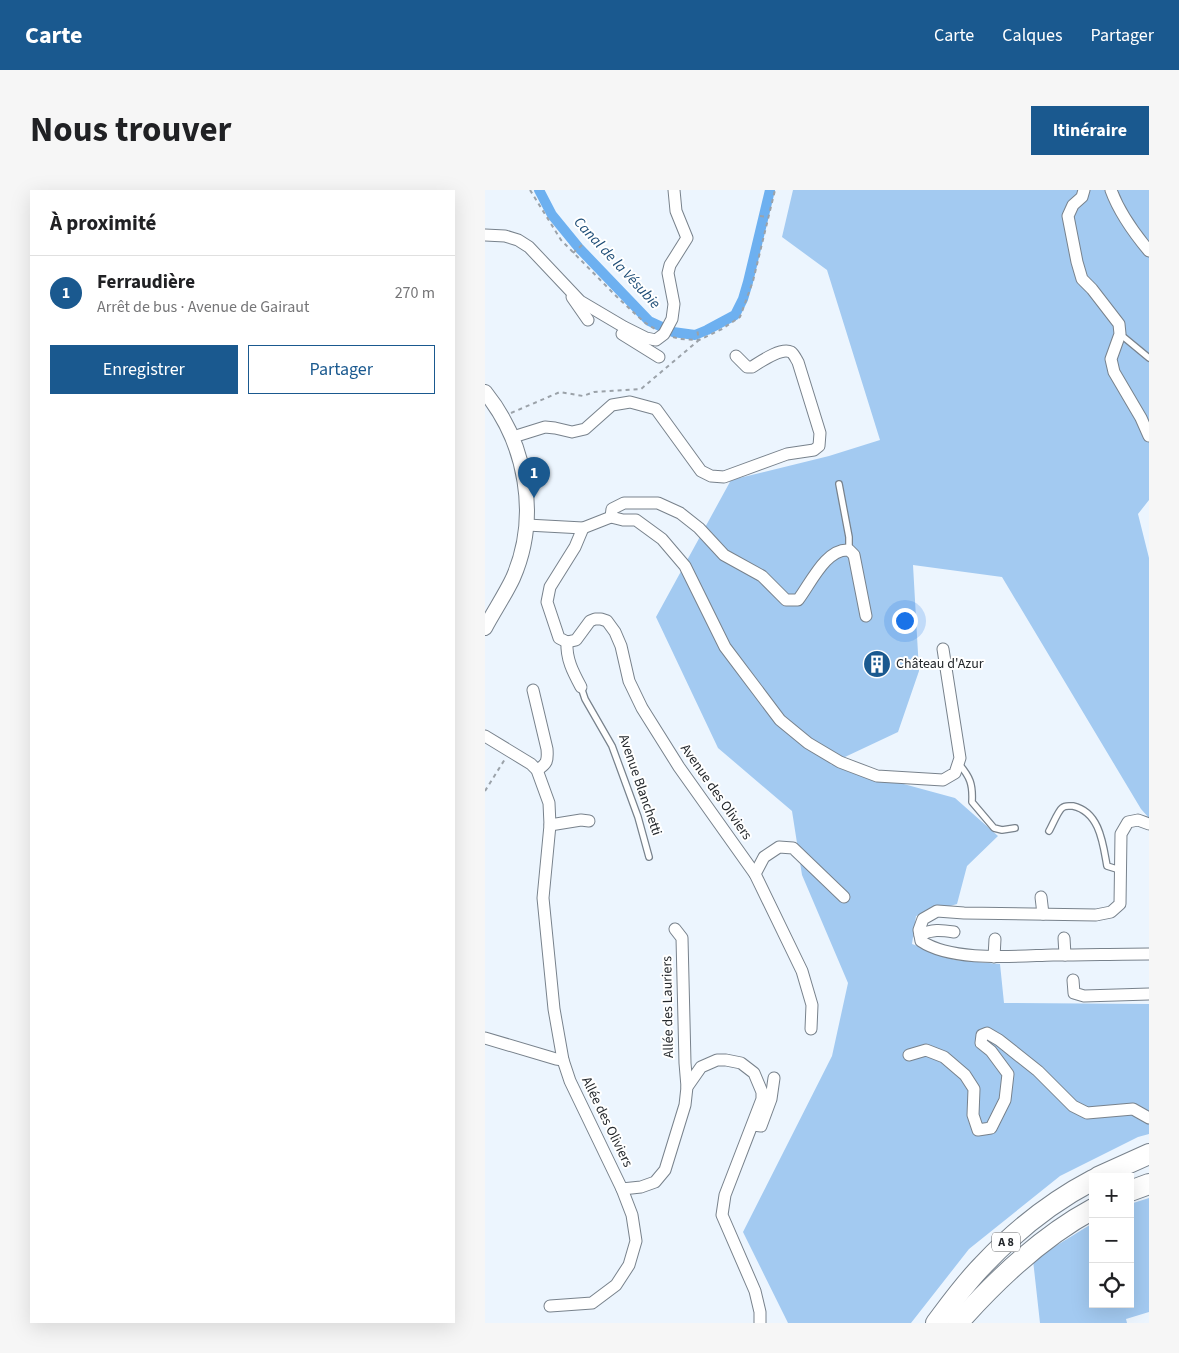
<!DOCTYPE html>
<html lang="fr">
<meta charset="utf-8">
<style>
:root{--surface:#fff;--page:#f6f6f6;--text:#202124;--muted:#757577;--line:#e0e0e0;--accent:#1a598f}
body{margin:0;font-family:"Source Sans 3",sans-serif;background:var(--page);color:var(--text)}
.controls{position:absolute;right:15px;bottom:15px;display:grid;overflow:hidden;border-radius:0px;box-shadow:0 5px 20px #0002}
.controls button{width:45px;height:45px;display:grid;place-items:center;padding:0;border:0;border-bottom:1px solid var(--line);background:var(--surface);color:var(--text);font:25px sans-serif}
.you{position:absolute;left:419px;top:430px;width:18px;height:18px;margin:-12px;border:4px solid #fff;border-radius:50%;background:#1a73e8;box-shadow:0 0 0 8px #1a73e833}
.badge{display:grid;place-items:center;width:32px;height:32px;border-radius:50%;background:var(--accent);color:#fff;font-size:16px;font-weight:700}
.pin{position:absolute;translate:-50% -41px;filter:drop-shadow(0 1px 2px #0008)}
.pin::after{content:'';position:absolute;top:26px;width:18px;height:15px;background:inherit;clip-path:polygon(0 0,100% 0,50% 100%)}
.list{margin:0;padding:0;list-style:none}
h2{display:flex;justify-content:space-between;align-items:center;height:65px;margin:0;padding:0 20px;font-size:21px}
h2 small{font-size:16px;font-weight:400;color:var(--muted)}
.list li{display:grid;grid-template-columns:32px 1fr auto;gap:15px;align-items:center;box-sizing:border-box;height:75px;padding:0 20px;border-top:1px solid var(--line)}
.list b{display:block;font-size:19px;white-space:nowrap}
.list p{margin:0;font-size:16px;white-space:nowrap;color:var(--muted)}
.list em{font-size:16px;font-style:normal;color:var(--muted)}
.actions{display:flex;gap:10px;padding:15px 20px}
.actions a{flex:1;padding:11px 0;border:1px solid var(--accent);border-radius:0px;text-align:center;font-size:18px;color:var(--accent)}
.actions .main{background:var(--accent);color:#fff}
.icon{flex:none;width:28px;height:28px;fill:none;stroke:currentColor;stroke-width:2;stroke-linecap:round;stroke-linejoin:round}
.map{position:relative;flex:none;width:664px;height:1133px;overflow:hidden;border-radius:0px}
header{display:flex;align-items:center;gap:30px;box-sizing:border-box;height:70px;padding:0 25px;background:var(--accent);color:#fff}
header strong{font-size:24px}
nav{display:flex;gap:28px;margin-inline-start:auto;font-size:18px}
.intro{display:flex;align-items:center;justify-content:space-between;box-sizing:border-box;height:120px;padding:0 30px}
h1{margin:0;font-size:35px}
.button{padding:12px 22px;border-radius:0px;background:var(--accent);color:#fff;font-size:18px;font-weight:700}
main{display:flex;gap:30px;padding:0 30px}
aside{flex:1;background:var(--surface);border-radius:0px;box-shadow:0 5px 20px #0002}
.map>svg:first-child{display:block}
</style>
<header>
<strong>Carte</strong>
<nav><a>Carte</a><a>Calques</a><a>Partager</a></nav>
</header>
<div class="intro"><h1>Nous trouver</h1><a class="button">Itinéraire</a></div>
<main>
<aside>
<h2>À proximité<small></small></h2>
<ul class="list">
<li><span class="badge">1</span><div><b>Ferraudière</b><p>Arrêt de bus · Avenue de Gairaut</p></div><em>270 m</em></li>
</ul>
<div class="actions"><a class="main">Enregistrer</a><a>Partager</a></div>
</aside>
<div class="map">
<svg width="664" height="1133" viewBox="0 0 664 1133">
<rect width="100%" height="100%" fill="#ecf5fe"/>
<g fill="#a3caf1">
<polygon points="308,0 664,0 664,310 653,324 664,368 664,628 656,619 517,387 428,375 434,481 413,542 345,574 470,608 513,646 482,676 472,714 431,726 427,754 470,770 515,774 519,813 664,814 664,944 653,947 575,986 484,1059 426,1133 303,1133 258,1042 347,866 363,793 317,685 307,621 233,558 171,427 246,290 344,266 395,250 342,80 297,47"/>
<polygon points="664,1008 664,1122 641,1129 642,1133 555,1133 548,1070 608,1033 608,1114 645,1114 645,1014"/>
</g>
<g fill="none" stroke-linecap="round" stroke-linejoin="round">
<polyline stroke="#6db0f0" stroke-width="10" points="54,0 67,25 94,58 164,131 188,142 210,145 222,140 250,125 258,109 263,92 285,0"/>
<g stroke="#78828c" stroke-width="8">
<g id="service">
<polyline points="635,144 664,168"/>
<polyline points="354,294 364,347 364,360"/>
<polyline points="96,497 100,509 127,556 153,627 164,667"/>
<path d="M474 574C485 587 488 594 487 612L509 638 517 640 530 638"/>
<path d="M564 641C567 636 573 621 577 618 580 615 583 616 588 616 615 622 618 654 622 676L635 680"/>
</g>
</g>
<g stroke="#78828c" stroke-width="13">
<g id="minor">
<polyline points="599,0 597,7 588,15 583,26 592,72 597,89 607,99 634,134 635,144 626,169 629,182 656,228 664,246"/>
<path d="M626 0C634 22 649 43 664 61"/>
<polyline points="0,45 20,46 33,50 44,57 95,111 139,137 161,148 171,150 179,144 187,129 189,114 183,83 185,75 202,48 191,21 189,0"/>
<polyline points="87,107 103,130"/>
<polyline points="137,144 174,167"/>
<path d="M28 247 60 237 70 238 87 242 100 239 127 215 145 212 171 219 216 281 226 286 239 287 302 264 329 260 334 256 335 243 313 172C311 169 309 164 306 162 296 157 275 172 267 177H262L251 166"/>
<path d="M126 327 127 319 139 313H173L195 323 214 338 239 365 277 386 301 410H313C326 393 341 358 364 360L369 365 381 426"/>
<polyline points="42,335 98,338 126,327 138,330 151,330 177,349 200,376 240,457 295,530 323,553 355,572 392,586 458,590 470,583 475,568 458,459"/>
<polyline points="82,452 91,450 105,431 110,429 116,429 122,431 130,442 136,456 144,491 157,518 194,577 270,684 317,781 327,815 326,839"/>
<polyline points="82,452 74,448 62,412 65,397 90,357 98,338"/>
<path d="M82 452C81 469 88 482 96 497"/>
<path d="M48 500 62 559C63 571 62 574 52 580"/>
<polyline points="0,546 46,574 52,580 64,613 65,635 58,708 69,819 78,870 85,891 137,999 156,997 170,992 180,980 200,915 202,897 216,877 232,870 241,870 256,873 269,883 277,902 277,909 240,1005 237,1025 270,1101 275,1122 275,1133"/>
<path d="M664 634 653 630 643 632 636 644 635 714 626 722 611 725 479 723 452 721 438 729 434 740 436 751C467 772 530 766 568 765 600 765 632 764 664 764"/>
<polyline points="65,635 96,630 104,631"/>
<polyline points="270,684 279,667 294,657 308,658 359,707"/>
<polyline points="556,707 558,724"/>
<polyline points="190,739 197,748 200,873 202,897"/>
<path d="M435 745C447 739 456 740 469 742"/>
<polyline points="579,748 580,765"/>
<polyline points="509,767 510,749"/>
<polyline points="588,790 589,803 599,806 664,804"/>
<polyline points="0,848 71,869 78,870"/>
<polyline points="424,865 441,860 459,867 480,885 489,899 488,925 493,940 506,938 520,910 523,884 506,861 496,853 497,845 502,843 514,850 553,881 588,916 602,923 648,919 664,928"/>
<polyline points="268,935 276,936 286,909 289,888"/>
<polyline points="65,1116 107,1113 131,1095 144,1075 151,1051 147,1025 137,999"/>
</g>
</g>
<g stroke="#78828c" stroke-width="16">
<path id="tertiary" d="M0 202C41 253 55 326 28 388 20 405 9 421 0 438"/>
</g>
<g stroke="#78828c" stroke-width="22">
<g id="motorway">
<polyline points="613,987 664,964"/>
<polyline points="645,1001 664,994"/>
<path d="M451 1133C466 1113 481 1092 499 1074 530 1041 568 1011 608 990"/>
<path d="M473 1133C512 1089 556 1047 608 1019"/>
</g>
</g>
<g stroke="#9ba2a9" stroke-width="2" stroke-dasharray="4 4" stroke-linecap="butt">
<polyline points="45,0 76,50 133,108 159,132 170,139"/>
<polyline points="275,26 283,27"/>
<polyline points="88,63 97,55"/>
<polyline points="188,147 195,149 214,150 237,139 255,127 268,91 290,0"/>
<polyline points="26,223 75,202 98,206 109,202 156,199 214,150 212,139"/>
<polyline points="0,601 20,569"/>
</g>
<use href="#service" stroke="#fff" stroke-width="5.5"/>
<use href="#minor" stroke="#fff" stroke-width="11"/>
<use href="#tertiary" stroke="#fff" stroke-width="14"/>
<use href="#motorway" stroke="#fff" stroke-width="20"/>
</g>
<defs>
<g id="building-disc" transform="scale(1.4375)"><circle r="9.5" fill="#1a598f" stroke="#fff"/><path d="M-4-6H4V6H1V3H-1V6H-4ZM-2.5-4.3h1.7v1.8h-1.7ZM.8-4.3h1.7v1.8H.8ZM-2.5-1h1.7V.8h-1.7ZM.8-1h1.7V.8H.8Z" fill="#fff"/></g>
</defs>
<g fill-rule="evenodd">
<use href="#building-disc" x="392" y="474"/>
</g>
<g text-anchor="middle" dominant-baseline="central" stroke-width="4" stroke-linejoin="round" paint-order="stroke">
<rect fill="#fff" stroke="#66686b" stroke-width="1" x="507" y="1042.5" width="28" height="19" rx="4"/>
<g font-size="12" font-weight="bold" fill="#24282c">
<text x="521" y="1052">A 8</text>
</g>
<g font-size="14" fill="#24282c" stroke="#fff" text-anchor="start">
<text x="411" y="474">Château d'Azur</text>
</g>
<g font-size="14" fill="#24282c" stroke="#fff">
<text transform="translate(155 595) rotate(71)">Avenue Blanchetti</text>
<text transform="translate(231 602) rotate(55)">Avenue des Oliviers</text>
<text transform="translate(183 817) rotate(-91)">Allée des Lauriers</text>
<text transform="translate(122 932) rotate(64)">Allée des Oliviers</text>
</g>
<g font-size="15" font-style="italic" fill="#1c4c76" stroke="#fff">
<text transform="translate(132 73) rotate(47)">Canal de la Vésubie</text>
</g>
</g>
</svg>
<div class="controls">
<button>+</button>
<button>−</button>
<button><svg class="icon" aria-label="locate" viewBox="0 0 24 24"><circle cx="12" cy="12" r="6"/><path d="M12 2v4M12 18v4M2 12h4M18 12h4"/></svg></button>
</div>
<div class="you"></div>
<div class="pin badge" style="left:49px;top:308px">1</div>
</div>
</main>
